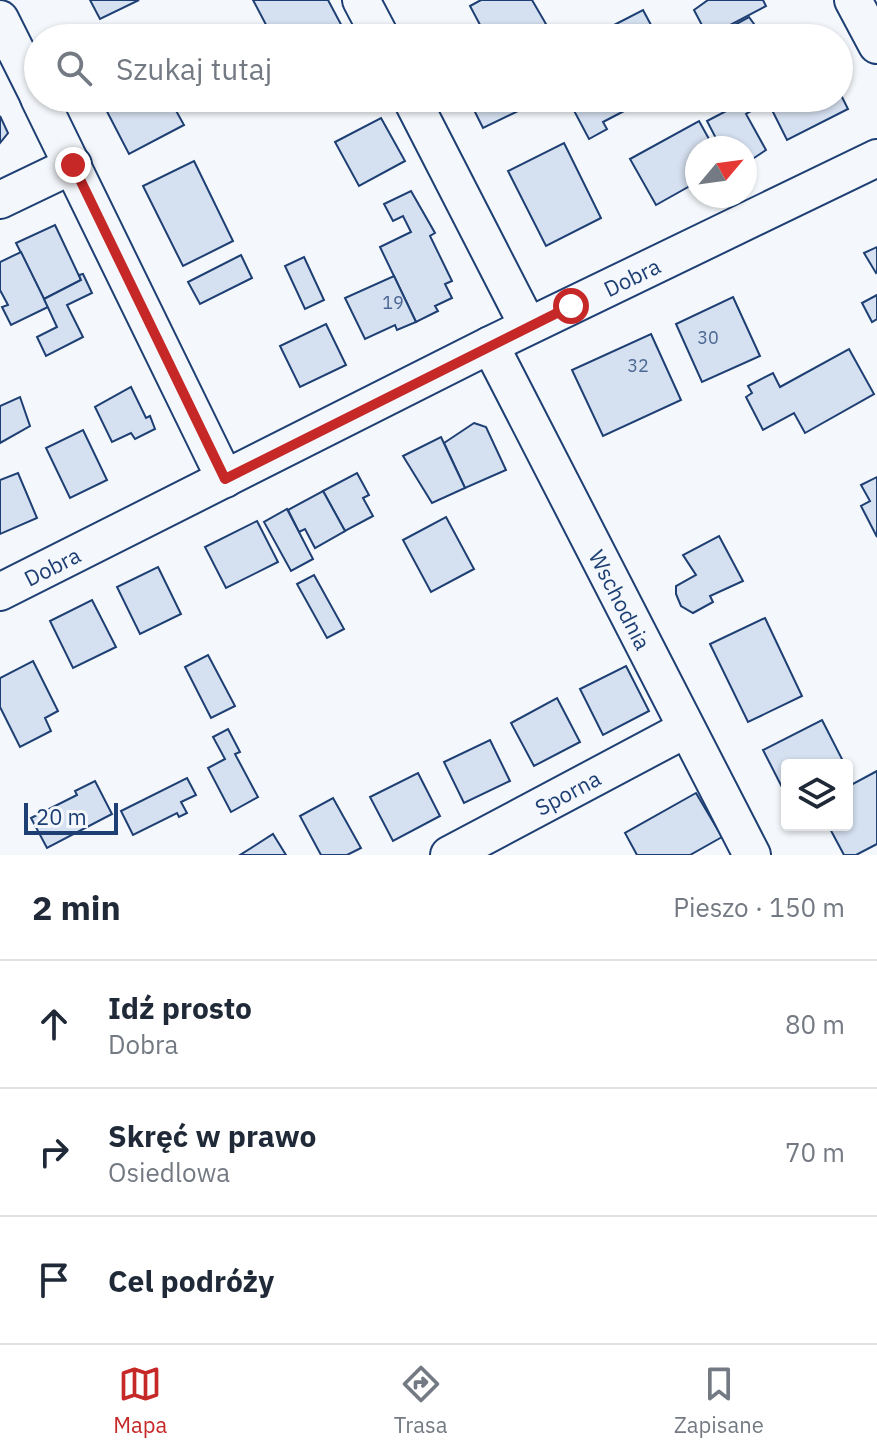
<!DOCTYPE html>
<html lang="pl">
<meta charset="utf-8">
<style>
:root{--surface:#fff;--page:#f6f6f7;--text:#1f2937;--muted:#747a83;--line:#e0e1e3;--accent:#c62828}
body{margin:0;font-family:"IBM Plex Sans",sans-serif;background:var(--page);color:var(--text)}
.controls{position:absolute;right:24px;bottom:24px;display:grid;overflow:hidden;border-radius:8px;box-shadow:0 2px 6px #0004}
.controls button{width:72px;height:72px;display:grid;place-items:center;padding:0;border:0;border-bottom:2px solid var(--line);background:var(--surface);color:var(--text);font:40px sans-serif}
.compass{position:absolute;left:685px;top:136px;width:72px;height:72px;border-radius:50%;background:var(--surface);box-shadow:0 2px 6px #0004;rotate:61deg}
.scale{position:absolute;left:24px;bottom:20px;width:94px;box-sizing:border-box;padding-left:8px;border:4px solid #1d3f73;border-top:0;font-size:22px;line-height:28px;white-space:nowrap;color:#1d3f73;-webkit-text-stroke:6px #f4f7fb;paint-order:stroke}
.stop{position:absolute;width:24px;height:24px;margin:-18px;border:6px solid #c62828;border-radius:50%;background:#fff}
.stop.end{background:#c62828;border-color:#fff;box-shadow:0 2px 8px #0008}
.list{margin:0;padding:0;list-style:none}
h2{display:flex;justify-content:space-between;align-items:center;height:104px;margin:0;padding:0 32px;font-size:34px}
h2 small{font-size:26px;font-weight:400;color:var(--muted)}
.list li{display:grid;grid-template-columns:52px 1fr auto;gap:24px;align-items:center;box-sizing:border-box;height:128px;padding:0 32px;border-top:2px solid var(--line)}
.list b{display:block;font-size:30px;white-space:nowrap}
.list p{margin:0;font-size:26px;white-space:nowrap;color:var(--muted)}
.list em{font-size:26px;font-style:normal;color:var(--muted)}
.icon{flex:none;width:44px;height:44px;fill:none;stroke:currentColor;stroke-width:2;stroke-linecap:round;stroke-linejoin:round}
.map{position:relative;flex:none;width:877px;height:855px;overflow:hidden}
.search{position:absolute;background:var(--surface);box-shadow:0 2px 6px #0004;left:24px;right:24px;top:24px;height:88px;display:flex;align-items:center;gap:20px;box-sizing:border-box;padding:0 28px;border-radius:44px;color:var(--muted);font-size:30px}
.sheet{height:488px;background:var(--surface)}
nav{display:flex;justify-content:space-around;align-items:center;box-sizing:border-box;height:112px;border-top:2px solid var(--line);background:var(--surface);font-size:22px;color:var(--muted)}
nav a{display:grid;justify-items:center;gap:4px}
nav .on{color:var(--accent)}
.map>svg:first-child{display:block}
</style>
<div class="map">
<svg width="877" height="855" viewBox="0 0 877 855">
<rect width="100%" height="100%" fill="#f4f7fb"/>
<g fill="#d5e0f0" stroke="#1d3f73" stroke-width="2">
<polygon points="90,0 139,0 100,19"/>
<polygon points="253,0 328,0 344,30 330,38 273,38"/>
<polygon points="481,0 532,0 546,24 520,38 487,38 470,6"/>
<polygon points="708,0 763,0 766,6 717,32 714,26 705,31 694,10"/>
<polygon points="643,10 658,38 621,38 614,25"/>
<polygon points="749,17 764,38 720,38 718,34"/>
<polygon points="788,26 794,38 766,38"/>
<polygon points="839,91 848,109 787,140 766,98 839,98"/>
<polygon points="100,98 169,98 184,125 129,154"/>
<polygon points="468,98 545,98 483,128"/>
<polygon points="578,98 649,98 603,122 607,129 589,139 571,105 579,101"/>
<polygon points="751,98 756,98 760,106 746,114 766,150 745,164 745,148 721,148 707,121"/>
<polygon points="0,116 8,133 0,143"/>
<polygon points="381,118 405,161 359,186 335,142"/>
<polygon points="699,121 714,148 697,148 697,182 656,205 630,159"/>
<polygon points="564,143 601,218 546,246 508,171"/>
<polygon points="194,161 233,241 183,266 143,186"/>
<polygon points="411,191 435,233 430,236 452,281 445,284 452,298 435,306 438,311 416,322 380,247 411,232 403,216 393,221 384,204"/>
<polygon points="55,225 81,280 44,299 16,243"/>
<polygon points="877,247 877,272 876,273 864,253"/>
<polygon points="21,252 48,307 11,325 2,307 8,305 0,290 0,262"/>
<polygon points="241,255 252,278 200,304 188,282"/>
<polygon points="304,257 324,300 305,309 285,266"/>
<polygon points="83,274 92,293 67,305 83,337 46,356 37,337 57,327 44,299 81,280 79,275"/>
<polygon points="394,276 416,322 397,330 395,325 365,339 345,298"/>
<polygon points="877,295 877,319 872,322 862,303"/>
<polygon points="733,297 760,356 702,382 676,324"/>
<polygon points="326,324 346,365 300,387 280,346"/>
<polygon points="651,334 681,400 603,436 572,370"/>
<polygon points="849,349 874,394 805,433 794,413 763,430 746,397 752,393 748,386 773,373 780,387"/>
<polygon points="131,387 146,418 150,416 155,429 135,439 131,433 112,442 95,407"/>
<polygon points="20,397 30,426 0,443 0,406"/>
<polygon points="474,423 486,427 506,470 465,488 444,443"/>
<polygon points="83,430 107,480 70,498 46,448"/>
<polygon points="441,437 465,488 432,503 403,456"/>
<polygon points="18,473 37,518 0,534 0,480"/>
<polygon points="357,473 369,495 363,498 373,516 345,531 323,491"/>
<polygon points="877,477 877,537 861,506 870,501 861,485"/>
<polygon points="323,491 345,531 315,548 305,529 299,532 288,510"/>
<polygon points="287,509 313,559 291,571 264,522"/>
<polygon points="446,517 474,569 431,592 403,540"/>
<polygon points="257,521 278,562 226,588 205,547"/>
<polygon points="719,536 743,581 710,596 713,602 693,613 681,606 676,594 676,586 696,575 683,555"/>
<polygon points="158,567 181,614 140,634 117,587"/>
<polygon points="314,575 344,629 327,638 297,584"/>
<polygon points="92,600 116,647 73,668 50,621"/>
<polygon points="765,618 802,696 748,722 710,644"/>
<polygon points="208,655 235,706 211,718 185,667"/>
<polygon points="33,661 58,711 45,718 51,731 20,747 0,707 0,678"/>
<polygon points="626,666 649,711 603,735 580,689"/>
<polygon points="557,698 580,742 534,766 511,723"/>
<polygon points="822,720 843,761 835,765 787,765 787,789 784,791 763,750"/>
<polygon points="228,729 240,752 235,754 258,797 231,812 208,768 225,759 213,737"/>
<polygon points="490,740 510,781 464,803 444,762"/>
<polygon points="877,771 877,844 856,855 844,855 828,825 847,825 847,787"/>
<polygon points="418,773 440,816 393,841 370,797"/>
<polygon points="187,778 196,795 181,802 187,813 179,817 177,813 133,835 121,811"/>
<polygon points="95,781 112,814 47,848 31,818 77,795 75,791"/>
<polygon points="696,793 722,837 690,855 637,855 625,833"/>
<polygon points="333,798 361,848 347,855 321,855 300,816"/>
<polygon points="273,834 286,855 240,855"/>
</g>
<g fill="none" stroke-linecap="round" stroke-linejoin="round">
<g stroke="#1d3f73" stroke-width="40">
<g id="minor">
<polyline points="361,0 381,38"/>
<polyline points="853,0 877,45"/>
<polyline points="0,19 38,95"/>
<polyline points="39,98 225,479"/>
<polyline points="411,98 528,326"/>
<polyline points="0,200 73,165"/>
<path id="s1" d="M490 345 752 855"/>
<path id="s2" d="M0 592 490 345 877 158"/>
<path id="s3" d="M449 855 686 729"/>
</g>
</g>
<use href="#minor" stroke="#f4f7fb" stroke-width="36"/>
</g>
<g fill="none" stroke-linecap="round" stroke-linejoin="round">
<polyline stroke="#c62828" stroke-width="10" points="73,165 225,479 571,306"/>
</g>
<g text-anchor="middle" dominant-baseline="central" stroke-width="6" stroke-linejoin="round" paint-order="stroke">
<g font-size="18" fill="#4b6792">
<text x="393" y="302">19</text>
<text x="708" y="337">30</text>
<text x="638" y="365">32</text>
</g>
<g font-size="22" fill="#1d3f73" stroke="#f4f7fb">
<text stroke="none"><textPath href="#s2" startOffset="706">Dobra</textPath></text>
<text stroke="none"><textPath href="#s2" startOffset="58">Dobra</textPath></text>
<text stroke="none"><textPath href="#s1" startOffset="286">Wschodnia</textPath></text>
<text stroke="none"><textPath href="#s3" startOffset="134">Sporna</textPath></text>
</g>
</g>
</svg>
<div class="controls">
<button><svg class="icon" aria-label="layers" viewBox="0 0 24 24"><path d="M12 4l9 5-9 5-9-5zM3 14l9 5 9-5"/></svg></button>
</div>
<svg class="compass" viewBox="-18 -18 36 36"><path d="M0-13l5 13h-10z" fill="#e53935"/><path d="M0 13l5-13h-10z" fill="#747a83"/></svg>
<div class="scale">20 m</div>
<div class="stop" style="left:571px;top:306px"></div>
<div class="stop end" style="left:73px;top:165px"></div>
<div class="search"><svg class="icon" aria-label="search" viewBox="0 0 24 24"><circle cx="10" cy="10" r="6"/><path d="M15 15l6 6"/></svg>Szukaj tutaj</div>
</div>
<section class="sheet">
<h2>2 min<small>Pieszo · 150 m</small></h2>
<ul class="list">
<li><svg class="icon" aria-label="ahead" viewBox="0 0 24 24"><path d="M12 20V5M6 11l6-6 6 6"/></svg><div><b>Idź prosto</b><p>Dobra</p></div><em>80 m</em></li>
<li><svg class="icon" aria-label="right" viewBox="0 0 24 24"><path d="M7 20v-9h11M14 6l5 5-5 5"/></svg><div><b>Skręć w prawo</b><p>Osiedlowa</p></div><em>70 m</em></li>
<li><svg class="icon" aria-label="arrive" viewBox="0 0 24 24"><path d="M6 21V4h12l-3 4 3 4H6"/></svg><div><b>Cel podróży</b></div></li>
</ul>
</section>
<nav>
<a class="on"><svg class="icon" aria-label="map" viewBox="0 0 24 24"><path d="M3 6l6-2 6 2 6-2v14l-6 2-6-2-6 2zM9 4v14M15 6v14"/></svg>Mapa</a>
<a><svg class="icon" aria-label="directions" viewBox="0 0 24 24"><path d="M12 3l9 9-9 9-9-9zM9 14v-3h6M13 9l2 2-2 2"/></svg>Trasa</a>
<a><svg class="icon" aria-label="saved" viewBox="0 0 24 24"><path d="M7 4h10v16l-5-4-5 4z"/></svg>Zapisane</a>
</nav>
